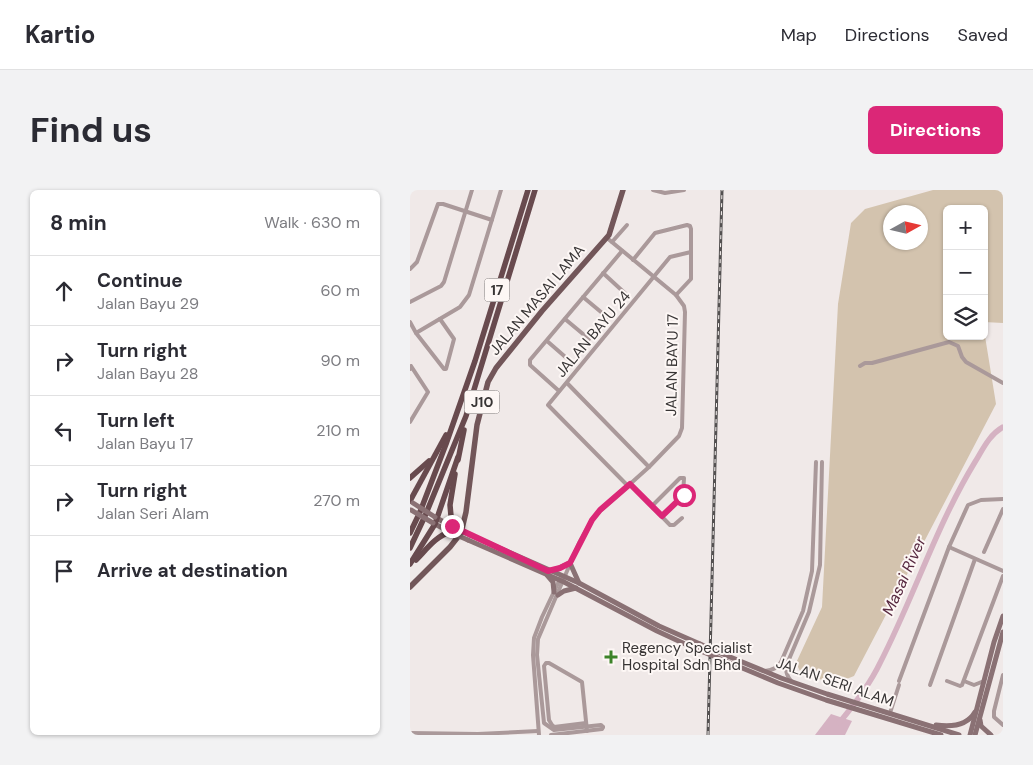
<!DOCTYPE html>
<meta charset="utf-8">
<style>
:root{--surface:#fff;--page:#f2f2f3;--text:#2b2b33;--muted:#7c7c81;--line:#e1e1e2;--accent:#db2777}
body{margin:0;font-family:"DM Sans",sans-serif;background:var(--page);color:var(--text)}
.controls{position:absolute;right:15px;top:15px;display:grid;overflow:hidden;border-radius:8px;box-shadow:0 1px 4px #0004}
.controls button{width:45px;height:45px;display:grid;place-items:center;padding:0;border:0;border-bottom:1px solid var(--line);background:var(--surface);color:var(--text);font:25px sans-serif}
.compass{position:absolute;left:473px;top:15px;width:45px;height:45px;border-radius:50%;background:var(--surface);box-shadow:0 1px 4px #0004;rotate:82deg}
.stop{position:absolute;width:15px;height:15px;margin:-11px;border:4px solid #db2777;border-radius:50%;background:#fff}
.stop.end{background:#db2777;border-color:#fff;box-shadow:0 1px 5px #0008}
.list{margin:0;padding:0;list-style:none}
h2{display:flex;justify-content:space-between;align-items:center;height:65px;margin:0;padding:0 20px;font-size:21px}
h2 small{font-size:16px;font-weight:400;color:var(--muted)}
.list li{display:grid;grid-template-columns:32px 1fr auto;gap:15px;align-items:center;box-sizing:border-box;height:70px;padding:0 20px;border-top:1px solid var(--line)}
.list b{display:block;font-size:19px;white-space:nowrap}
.list p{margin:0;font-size:16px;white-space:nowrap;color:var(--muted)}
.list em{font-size:16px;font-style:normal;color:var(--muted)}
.icon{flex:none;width:28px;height:28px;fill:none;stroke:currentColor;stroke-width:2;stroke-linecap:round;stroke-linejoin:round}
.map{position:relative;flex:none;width:593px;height:545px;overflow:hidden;border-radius:8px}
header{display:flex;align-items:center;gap:30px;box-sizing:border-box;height:70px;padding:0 25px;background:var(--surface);border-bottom:1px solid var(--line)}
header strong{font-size:24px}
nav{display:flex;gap:28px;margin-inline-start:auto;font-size:18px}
.intro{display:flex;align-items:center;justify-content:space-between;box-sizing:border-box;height:120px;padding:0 30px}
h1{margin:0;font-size:35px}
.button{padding:12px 22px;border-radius:8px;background:var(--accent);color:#fff;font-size:18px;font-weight:700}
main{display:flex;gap:30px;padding:0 30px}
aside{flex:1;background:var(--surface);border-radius:8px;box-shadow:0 1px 4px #0004}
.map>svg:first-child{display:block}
</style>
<header>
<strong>Kartio</strong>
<nav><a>Map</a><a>Directions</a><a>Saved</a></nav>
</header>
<div class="intro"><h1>Find us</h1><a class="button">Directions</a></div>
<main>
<aside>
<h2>8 min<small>Walk · 630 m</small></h2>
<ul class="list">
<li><svg class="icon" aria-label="ahead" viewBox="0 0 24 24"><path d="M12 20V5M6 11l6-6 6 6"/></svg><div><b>Continue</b><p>Jalan Bayu 29</p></div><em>60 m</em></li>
<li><svg class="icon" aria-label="right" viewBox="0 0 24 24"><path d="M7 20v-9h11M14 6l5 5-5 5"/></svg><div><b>Turn right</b><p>Jalan Bayu 28</p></div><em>90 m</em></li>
<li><svg class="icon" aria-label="left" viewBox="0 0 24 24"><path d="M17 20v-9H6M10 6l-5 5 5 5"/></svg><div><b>Turn left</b><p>Jalan Bayu 17</p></div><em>210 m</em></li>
<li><svg class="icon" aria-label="right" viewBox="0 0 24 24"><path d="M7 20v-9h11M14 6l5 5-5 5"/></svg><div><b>Turn right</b><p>Jalan Seri Alam</p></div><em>270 m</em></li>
<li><svg class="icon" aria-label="arrive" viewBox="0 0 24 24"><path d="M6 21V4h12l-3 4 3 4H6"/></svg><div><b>Arrive at destination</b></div></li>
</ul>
</aside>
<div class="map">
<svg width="593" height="545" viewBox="0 0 593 545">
<rect width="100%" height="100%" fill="#f0e9e8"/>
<path fill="#d3c3ae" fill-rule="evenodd" d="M523 0H593V133L574 132V19H537V146H574V140L586 214 444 486 424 494 391 483 386 473 412 417 428 114 441 33 455 19ZM480 22H510V52H480Z"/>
<polygon fill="#d5b2c2" points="421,524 442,531 435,545 405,545"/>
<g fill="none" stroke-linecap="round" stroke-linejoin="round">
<path stroke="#d5b2c2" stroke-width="5.5" d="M429 533C444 515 460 494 470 473 504 407 526 336 565 272 573 259 579 245 593 237"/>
<g stroke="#aa999a" stroke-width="4">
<polyline points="243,0 255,3 274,0"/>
<polyline points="202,52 217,35"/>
<polyline points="223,70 245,43 277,35 280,36 281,39 281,89 266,105"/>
<polyline points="0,79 7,72 28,14 33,14 82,30"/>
<polyline points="193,83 218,106"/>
<polyline points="173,107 197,127"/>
<polyline points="0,112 31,96 34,92 62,0"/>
<polyline points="155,129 179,149"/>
<polyline points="0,132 6,143 34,179 36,179 44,149 30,129"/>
<polyline points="6,143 50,117 59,105 91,0"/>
<polyline points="137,151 160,171"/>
<polyline points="450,176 455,173 462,173 539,152 548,156 552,167 556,172 593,193"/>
<polyline points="0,179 1,176 18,202 0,232"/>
<polyline points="157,193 239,277"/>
<polyline points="149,201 120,175 120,170 212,61"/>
<polyline points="220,294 260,335 264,335 272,328"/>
<polyline points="218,296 138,215 260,67 281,62"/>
<polyline points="242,316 270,288 274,288 273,306 252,326"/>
<polyline points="539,357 593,381"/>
<polyline points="574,362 593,319"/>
<path d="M355 481C363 480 367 478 371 472L393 421 402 381 406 272"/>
<polyline points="593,485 584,521 584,527 593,535"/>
<polyline points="489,491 539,357 558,315 571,310 593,309"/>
<polyline points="537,491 550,496 552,495 593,386"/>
<polyline points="554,491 564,495 574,491"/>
<path d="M382 492C377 486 375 482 377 474L399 422 410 375 412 272"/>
<polyline points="520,495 565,369"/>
<polyline points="480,523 489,495"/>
<polyline points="176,533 144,537 142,535 139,530 134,476 136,473 139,473 172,492 177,541"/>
<polyline points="193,537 191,535 144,540 134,533 127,465 128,449 169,353 182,330 190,321 239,277 269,246 272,238 275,122 274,116 266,105 197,48"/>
<polyline points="0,543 68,544 128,541"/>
<polyline points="129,545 123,465 124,448 132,427 150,389"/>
<polyline points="141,545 192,539 193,537"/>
</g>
<g stroke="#8a7174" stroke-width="5">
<polyline points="25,327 44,338"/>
<polyline points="23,333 42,343"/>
<polyline points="60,345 169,393 249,436 290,454"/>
<polyline points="58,350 154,392 247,441 288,460"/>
<polyline points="139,381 147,379 160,373 169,393"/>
<polyline points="137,385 143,392 144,402"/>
<polyline points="148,405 154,401 166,398"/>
<polyline points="308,462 371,488 417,504 549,545"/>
<polyline points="306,467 368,493 416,510 531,545"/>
<polyline points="570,530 571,536 581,545"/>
<path d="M526 535C540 537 557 536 565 522"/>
<polyline points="560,545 584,452 593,426"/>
<polyline points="565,545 593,442"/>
</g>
<polyline stroke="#725659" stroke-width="5.5" points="0,397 40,357 51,343 56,322 67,235 78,192 86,178 132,121 199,45 213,0"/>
<g stroke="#684a4e" stroke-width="5.5">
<polyline points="48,270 54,240"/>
<polyline points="0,288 19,271"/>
<polyline points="0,311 36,245"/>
<polyline points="42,337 40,315 45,284"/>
<polyline points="0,343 10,322 36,254 65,171 118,0"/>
<polyline points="0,358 15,326 56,226 125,0"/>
<path d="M6 370C16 360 26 346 40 342"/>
<polyline points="0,374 25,334 48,267"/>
</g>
<g stroke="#535050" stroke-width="3">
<polyline id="rail" points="298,545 312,0"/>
</g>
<use href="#rail" stroke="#fdf7f5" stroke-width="1" stroke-dasharray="4" stroke-linecap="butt"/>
<g stroke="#8a7174" stroke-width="5">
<polyline points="3,313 25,327"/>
<polyline points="1,320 23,333"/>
<polyline points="44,338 60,345"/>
<polyline points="42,343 58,350"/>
<polyline points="290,454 308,462"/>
<polyline points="288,460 306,467"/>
</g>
</g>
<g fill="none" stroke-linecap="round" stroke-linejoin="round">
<polyline stroke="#db2777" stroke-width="6" points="42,336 138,381 150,378 160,373 182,330 190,320 220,294 252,326 274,305"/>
</g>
<path fill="#3c8329" stroke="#fdf7f5" stroke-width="2" d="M198.5 459.5h5v5h5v5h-5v5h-5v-5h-5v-5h5z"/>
<g text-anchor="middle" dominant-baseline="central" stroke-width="4" stroke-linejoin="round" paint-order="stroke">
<g fill="#fdf7f5" stroke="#736f6f" stroke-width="1">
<rect x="74.5" y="88.5" width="25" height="23" rx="4"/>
<rect x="54.5" y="200.5" width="35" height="23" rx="4"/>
</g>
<g font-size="14" font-weight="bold" fill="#383535">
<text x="87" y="100">17</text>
<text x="72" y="212">J10</text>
</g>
<g font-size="15" fill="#383535" stroke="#fdf7f5">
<text transform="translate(127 110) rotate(-50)">JALAN MASAI LAMA</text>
<text transform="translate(183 144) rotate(-50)">JALAN BAYU 24</text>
<text transform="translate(262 175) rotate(-89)">JALAN BAYU 17</text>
<text transform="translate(425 492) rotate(19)">JALAN SERI ALAM</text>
</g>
<g font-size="15" fill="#383535" stroke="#fdf7f5" text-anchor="start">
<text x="212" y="458">Regency Specialist<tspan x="212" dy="17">Hospital Sdn Bhd</tspan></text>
</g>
<g font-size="16" font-style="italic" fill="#582a41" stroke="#fdf7f5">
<text transform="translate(494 386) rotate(-66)">Masai River</text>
</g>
</g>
</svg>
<div class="controls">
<button>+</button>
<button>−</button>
<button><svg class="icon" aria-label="layers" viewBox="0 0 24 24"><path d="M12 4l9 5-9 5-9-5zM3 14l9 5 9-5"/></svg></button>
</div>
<svg class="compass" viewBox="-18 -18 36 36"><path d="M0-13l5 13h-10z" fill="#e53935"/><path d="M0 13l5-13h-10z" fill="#7c7c81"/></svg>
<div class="stop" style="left:274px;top:305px"></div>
<div class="stop end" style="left:42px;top:336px"></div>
</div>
</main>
